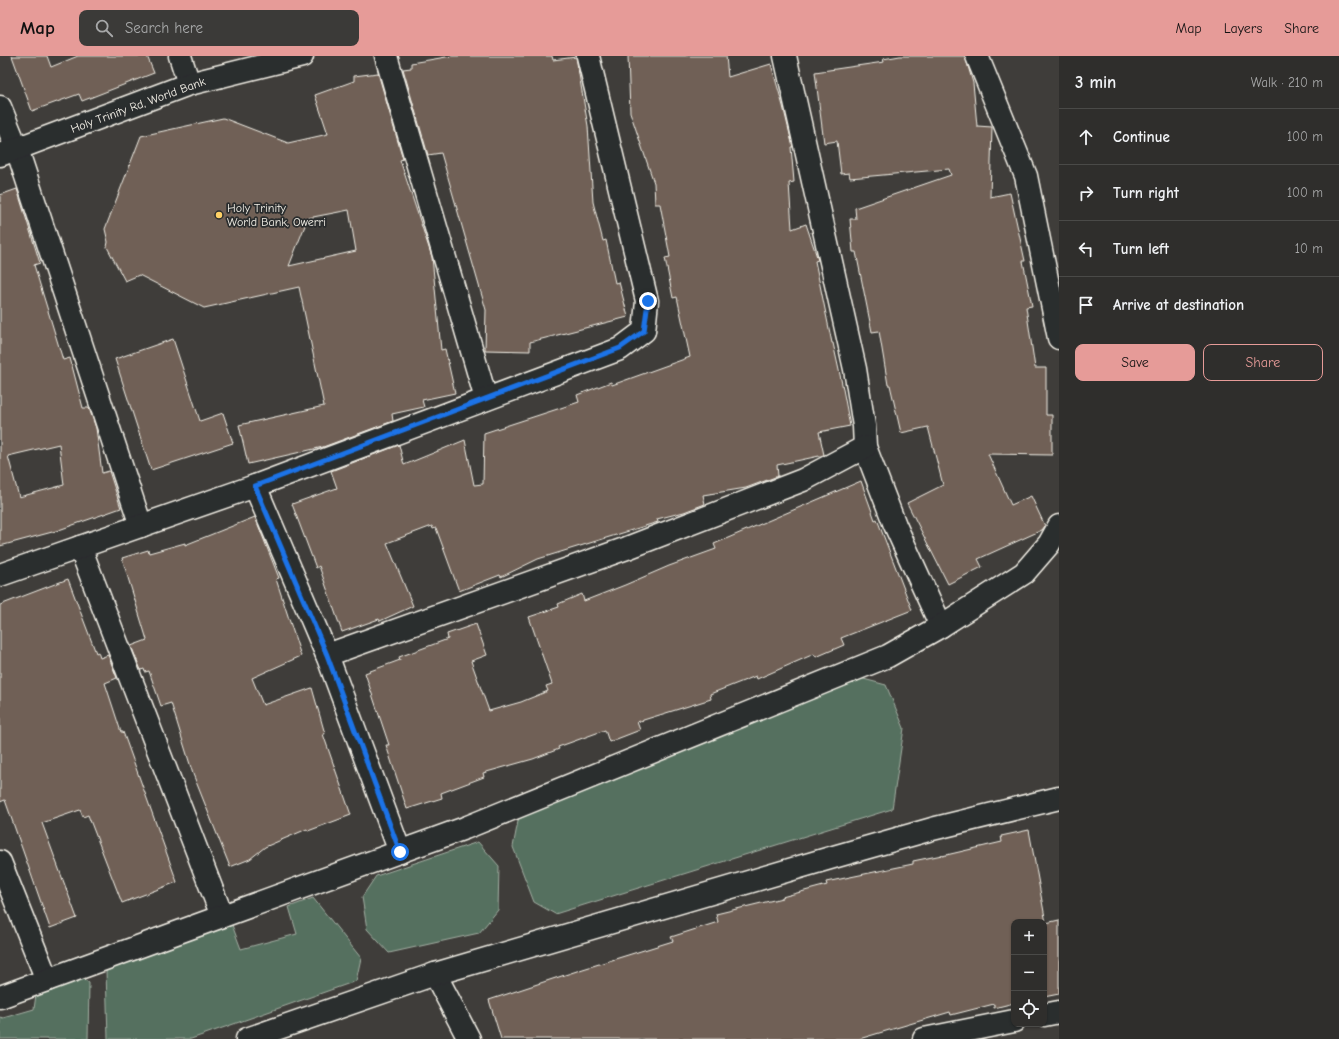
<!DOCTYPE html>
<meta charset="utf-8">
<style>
:root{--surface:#2f2e2c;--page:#3b3a38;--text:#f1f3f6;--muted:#a7a8a9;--line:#4a4a48;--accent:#e69b98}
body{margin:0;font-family:"Comic Neue",sans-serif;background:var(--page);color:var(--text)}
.controls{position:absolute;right:12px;bottom:12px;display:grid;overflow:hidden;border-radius:8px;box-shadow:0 1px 3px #0004}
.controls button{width:36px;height:36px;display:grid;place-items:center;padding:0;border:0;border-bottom:1px solid var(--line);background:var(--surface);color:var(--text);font:20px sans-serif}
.stop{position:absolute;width:12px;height:12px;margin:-9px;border:3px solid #1a73e8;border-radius:50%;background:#fff}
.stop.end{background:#1a73e8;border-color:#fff;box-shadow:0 1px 4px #0008}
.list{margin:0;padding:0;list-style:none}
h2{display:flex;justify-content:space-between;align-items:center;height:52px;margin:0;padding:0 16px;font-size:17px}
h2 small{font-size:13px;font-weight:400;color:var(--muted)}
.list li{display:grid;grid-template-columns:26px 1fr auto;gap:12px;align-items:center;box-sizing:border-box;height:56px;padding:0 16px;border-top:1px solid var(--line)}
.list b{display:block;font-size:15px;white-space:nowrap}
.list em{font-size:13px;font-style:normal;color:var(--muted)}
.actions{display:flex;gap:8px;padding:12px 16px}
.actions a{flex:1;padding:9px 0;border:1px solid var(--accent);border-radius:8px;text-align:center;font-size:14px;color:var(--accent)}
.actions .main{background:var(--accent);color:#111}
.icon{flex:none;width:22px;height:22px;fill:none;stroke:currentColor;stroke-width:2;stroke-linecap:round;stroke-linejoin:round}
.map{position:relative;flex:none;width:1059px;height:983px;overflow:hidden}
header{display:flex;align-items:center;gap:24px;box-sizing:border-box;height:56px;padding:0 20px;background:var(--accent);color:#111}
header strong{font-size:19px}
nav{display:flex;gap:22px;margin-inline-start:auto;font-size:14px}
.search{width:280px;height:36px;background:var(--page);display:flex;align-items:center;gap:10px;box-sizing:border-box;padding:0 14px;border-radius:8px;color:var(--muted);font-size:15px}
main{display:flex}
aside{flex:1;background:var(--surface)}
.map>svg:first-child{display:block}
</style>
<header>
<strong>Map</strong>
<div class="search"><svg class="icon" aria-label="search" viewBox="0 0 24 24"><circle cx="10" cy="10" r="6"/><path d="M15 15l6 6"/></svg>Search here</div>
<nav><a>Map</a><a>Layers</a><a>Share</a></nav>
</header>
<main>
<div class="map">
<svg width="1059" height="983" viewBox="0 0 1059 983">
<rect width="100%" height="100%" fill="#3f3d3a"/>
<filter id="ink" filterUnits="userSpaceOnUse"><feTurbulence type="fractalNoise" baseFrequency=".025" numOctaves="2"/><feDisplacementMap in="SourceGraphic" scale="8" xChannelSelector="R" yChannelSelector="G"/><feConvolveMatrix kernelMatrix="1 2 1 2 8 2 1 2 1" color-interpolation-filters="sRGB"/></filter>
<g filter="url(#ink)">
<g fill="#55705f" stroke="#a4b0a4">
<polygon points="856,621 886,629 904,672 892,753 555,858 534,846 513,791 520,755"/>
<polygon points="478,786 499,810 498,854 479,877 389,897 367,873 362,841 376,820"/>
<polygon points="313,842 361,902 356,925 191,983 108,983 106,914 232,869 241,893 297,878 289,851"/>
<polygon points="80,920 89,927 88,983 0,983 0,961 3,962 34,953 36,939"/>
</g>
<g fill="#706157" stroke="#f4f1e8" fill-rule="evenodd">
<polygon points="12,0 47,0 51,11 78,0 147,0 154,17 82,45 79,38 32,55"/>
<polygon points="452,0 552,0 553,4 576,1 588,70 593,146 603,185 606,184 615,227 619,226 628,261 530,286 530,295 485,294 486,254 441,97 428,99 403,13 411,12 411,7"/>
<polygon points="628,0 726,0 728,21 771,8 783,50 793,91 791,91 794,126 789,127 792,173 806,168 818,204 815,205 832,287 833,287 842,328 850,370 819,376 824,399 777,409 778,420 746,432 703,439 705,448 684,456 657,463 658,466 538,503 501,521 500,519 459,535 436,472 433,473 432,470 387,487 413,550 380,565 379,563 342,576 319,510 316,512 292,448 337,432 331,415 399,389 404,409 465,384 474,429 483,428 484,377 579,346 577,339 611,326 612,329 690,301 677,241 673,242 665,202 670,201 660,148 655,148 654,127 630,56"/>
<polygon points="900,0 965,0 973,27 977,70 992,71 990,141 1010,137 1025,205 1023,205 1032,250 1026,251 1035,312 1046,312 1046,359 1052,359 1052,399 988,398 1011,449 1031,440 1045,470 1042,474 978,503 982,511 948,528 907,447 943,429 928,371 901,377 890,329 888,329 879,275 872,276 856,196 853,196 850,163 856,163 855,152 951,119 949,113 850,122 849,117 841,118 837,85 824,87 815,16 884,6 883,3"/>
<path d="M378 17 403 103 400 104 432 201 441 294 445 293 455 337 422 344 424 351 392 358 393 365 323 391 248 408 239 369 324 350 299 231 204 252 139 219 125 225 107 191 108 186 105 173 141 80 223 62 288 87 328 78 315 39 354 25V20ZM349 154 356 195 289 210 308 162Z"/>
<path d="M17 133 40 207 34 209 63 304 70 302 83 352H89L96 372 102 417 109 415 121 452 56 475 0 490V139ZM59 388 64 429 19 441 8 400Z"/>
<polygon points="173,283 200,365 223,357 233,387 151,414 115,303"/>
<polygon points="861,425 875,464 877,463 912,554 841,582 844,589 816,601 814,598 757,623 756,620 710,638 711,643 637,666 640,674 609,686 605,674 558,691 559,693 533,703 483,717 484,721 441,737 442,742 407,753 386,689 389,689 365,617 400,604 399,601 448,583 447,578 476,568 487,599 471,605 489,655 521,646 548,635 546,630 552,628 529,561 559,551 558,548 582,538 584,545 625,529 669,510 716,493 714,488"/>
<polygon points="255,461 279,522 276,523 301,600 252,622 263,649 312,632 325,678 323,678 351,759 308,775 307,773 265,791 250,803 230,811 193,718 171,647 161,650 149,615 145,616 144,613 141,614 131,590 147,584 122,502 148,494 149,497 185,487 185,489"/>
<polygon points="68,523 96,597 98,596 100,602 108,599 117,622 105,627 121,676 123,676 177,826 122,847 88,759 83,761 80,754 42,767 77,862 50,872 5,744 0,746 0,549"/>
<polygon points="1029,774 1046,867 1059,864 1059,938 1044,941 1044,866 1014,866 1014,947 994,952 994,948 951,959 950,956 859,983 501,983 489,944 583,913 673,885 671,881 718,866 716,858 782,842 782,841 827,829 826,826 913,808 913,805 942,799 942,800 1002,786 1001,780"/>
</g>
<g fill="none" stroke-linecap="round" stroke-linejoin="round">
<g stroke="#f4f1e8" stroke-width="25">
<g id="minor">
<polyline points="180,0 189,28"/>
<polyline points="386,0 486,343"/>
<polyline points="785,0 855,313 864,370 865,391 895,469 941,570"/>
<polyline points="977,0 1026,120 1059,282"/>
<polyline points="0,51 17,93 141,470"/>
<polyline points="0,99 189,28 302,0"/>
<polyline points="255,430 327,599 400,796"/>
<polyline points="80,491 222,860"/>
<polyline points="0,519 255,430 620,293 644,275 647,245 588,0"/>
<polyline points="327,599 627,492 803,424 865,391"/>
<polyline points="0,806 47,924"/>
<polyline points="435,918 469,983"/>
<polyline points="0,941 465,772 888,600 941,570 1024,517 1049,488 1059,470"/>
<polyline points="1044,959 1059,956"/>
<polyline points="247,983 435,918 837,800 932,773 1059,742"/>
<polyline points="924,983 1014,965"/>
</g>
</g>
<use href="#minor" stroke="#2a2d2e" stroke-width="22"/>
</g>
</g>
<g fill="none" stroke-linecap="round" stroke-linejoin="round" filter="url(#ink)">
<polyline stroke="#1a73e8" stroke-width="5" points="400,796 327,599 255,430 620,292 644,275 648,245"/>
</g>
<circle fill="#ffd166" stroke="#2a2d2e" stroke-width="1.5" cx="219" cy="159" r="4"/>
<g text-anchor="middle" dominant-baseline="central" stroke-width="3.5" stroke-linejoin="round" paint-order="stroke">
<g font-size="12" fill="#f4f1e8" stroke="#2a2d2e">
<text transform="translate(138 49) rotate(-20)">Holy Trinity Rd, World Bank</text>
</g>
<g font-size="12" fill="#f4f1e8" stroke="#2a2d2e" text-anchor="start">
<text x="227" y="152">Holy Trinity<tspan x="227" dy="14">World Bank, Owerri</tspan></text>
</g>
</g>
</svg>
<div class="controls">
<button>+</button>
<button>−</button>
<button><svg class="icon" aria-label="locate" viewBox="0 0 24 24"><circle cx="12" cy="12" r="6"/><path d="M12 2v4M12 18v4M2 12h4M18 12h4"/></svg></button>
</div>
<div class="stop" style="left:400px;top:796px"></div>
<div class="stop end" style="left:648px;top:245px"></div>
</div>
<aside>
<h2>3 min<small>Walk · 210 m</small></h2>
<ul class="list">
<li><svg class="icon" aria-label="ahead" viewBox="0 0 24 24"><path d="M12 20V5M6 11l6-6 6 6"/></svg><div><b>Continue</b></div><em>100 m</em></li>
<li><svg class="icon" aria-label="right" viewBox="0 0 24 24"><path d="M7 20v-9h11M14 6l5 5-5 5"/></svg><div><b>Turn right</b></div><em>100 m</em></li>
<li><svg class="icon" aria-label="left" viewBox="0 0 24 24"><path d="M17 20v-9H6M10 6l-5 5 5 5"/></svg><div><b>Turn left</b></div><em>10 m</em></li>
<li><svg class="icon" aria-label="arrive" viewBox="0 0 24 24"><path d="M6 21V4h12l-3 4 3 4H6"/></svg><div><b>Arrive at destination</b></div></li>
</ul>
<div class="actions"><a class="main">Save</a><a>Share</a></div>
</aside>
</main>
